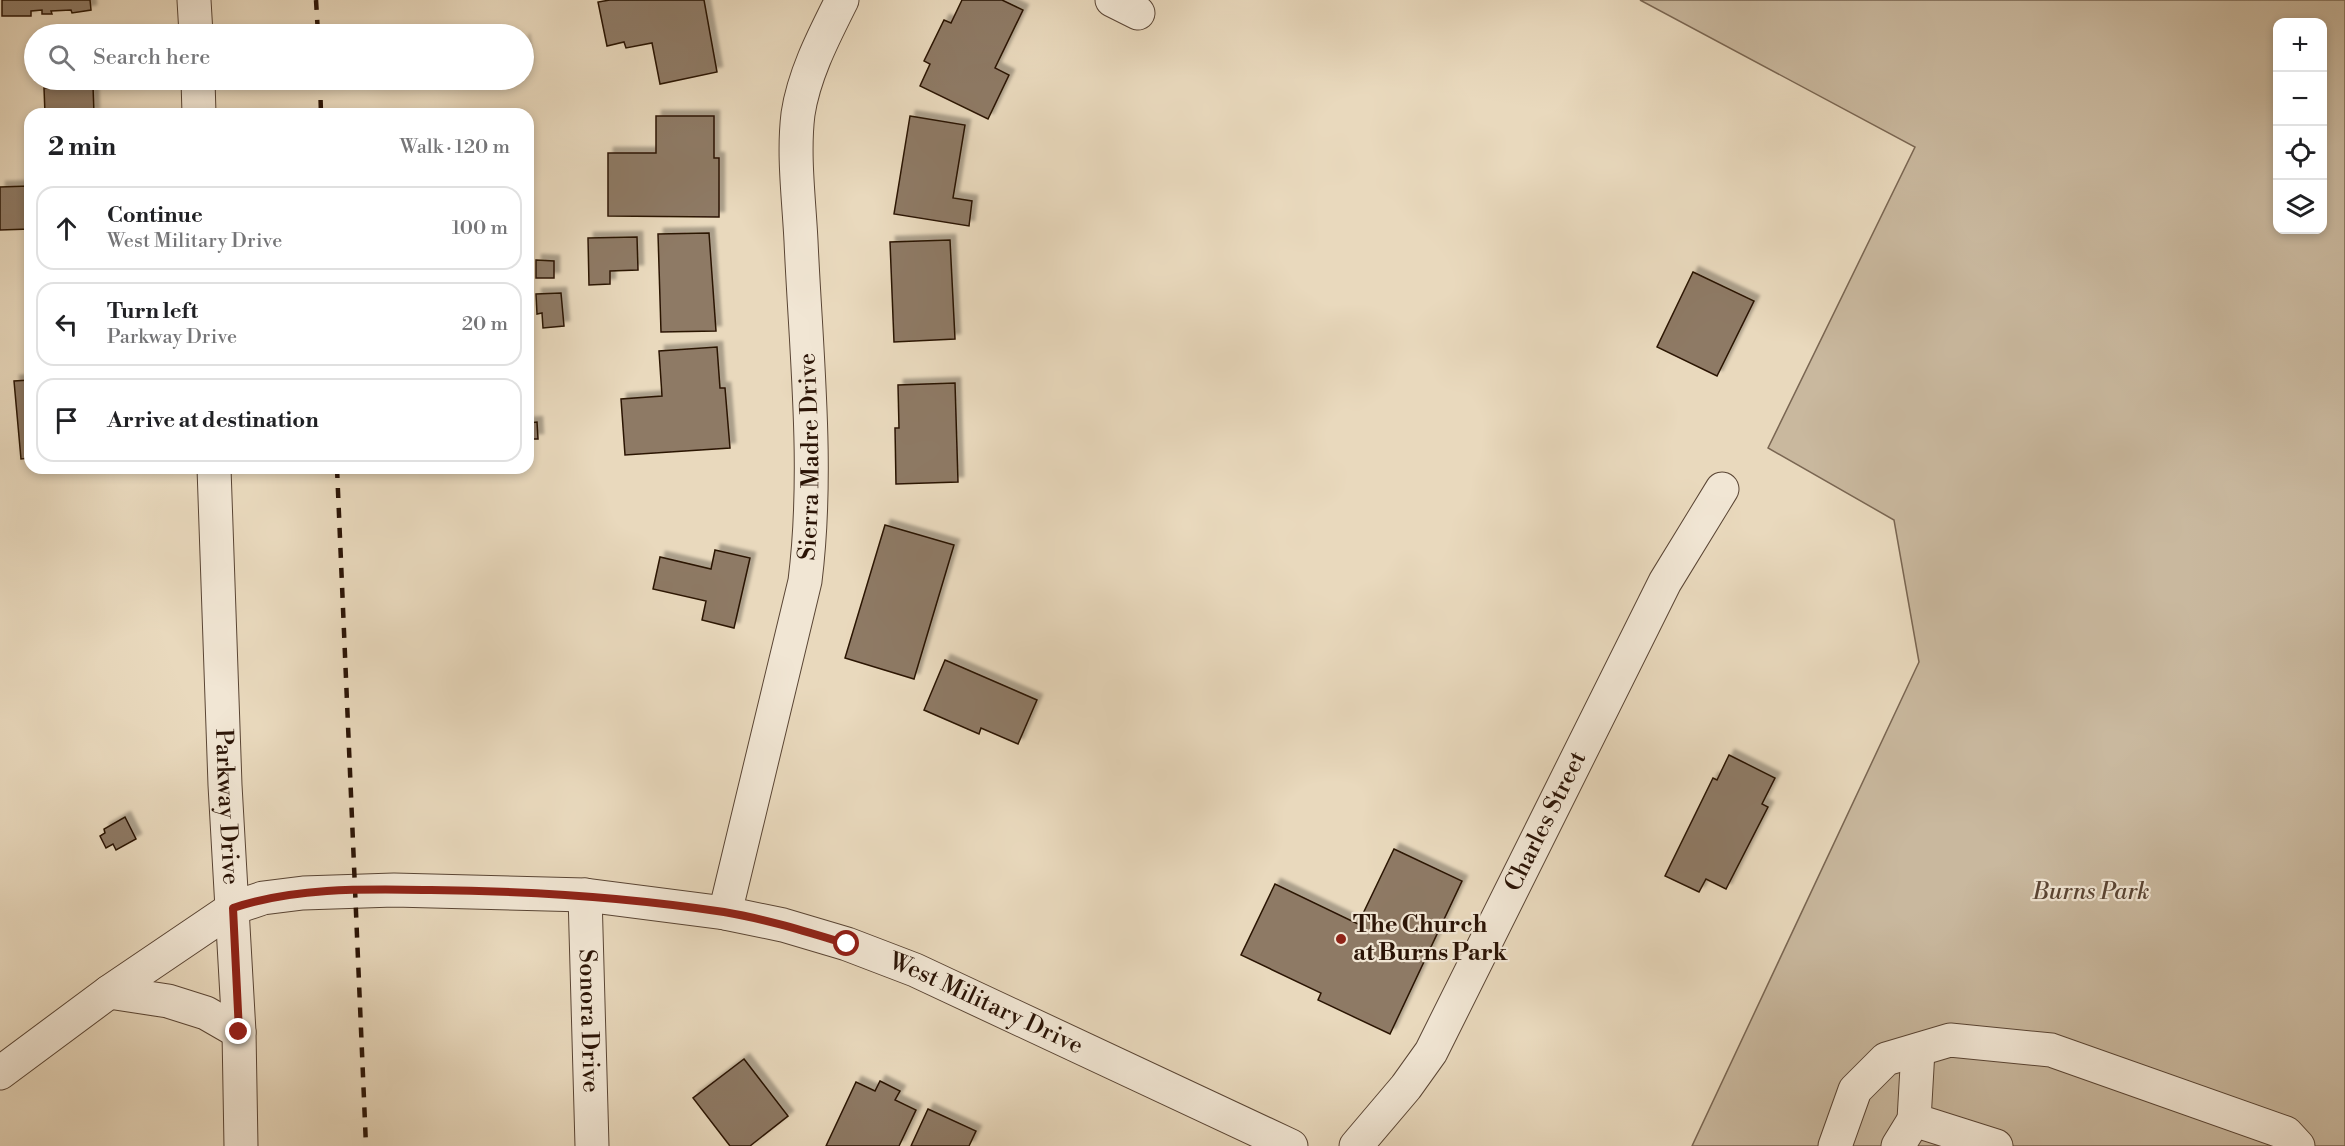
<!DOCTYPE html>
<meta charset="utf-8">
<style>
:root{--surface:#fff;--page:#f2f2f2;--text:#202124;--muted:#757577;--line:#e0e0e0}
body{margin:0;font-family:"Libre Bodoni",serif;background:var(--page);color:var(--text)}
.controls{position:absolute;right:18px;top:18px;display:grid;overflow:hidden;border-radius:12px;box-shadow:0 3px 9px #0003}
.controls button{width:54px;height:54px;display:grid;place-items:center;padding:0;border:0;border-bottom:2px solid var(--line);background:var(--surface);color:var(--text);font:30px sans-serif}
.stop{position:absolute;width:18px;height:18px;margin:-14px;border:4px solid #8f2418;border-radius:50%;background:#fff}
.stop.end{background:#8f2418;border-color:#fff;box-shadow:0 2px 6px #0008}
.list{margin:0;padding:0;list-style:none}
h2{display:flex;justify-content:space-between;align-items:center;height:78px;margin:0;padding:0 24px;font-size:26px}
h2 small{font-size:20px;font-weight:400;color:var(--muted)}
.list li{display:grid;grid-template-columns:39px 1fr auto;gap:18px;align-items:center;box-sizing:border-box;height:84px;margin:0 12px 12px;padding:0 12px;border:2px solid var(--line);border-radius:18px}
.list b{display:block;font-size:22px;white-space:nowrap}
.list p{margin:0;font-size:20px;white-space:nowrap;color:var(--muted)}
.list em{font-size:20px;font-style:normal;color:var(--muted)}
.icon{flex:none;width:33px;height:33px;fill:none;stroke:currentColor;stroke-width:2;stroke-linecap:round;stroke-linejoin:round}
.map{position:relative;flex:none;width:2345px;height:1146px;overflow:hidden}
.search{position:absolute;background:var(--surface);box-shadow:0 3px 9px #0003;left:24px;top:24px;width:510px;height:66px;display:flex;align-items:center;gap:15px;box-sizing:border-box;padding:0 21px;border-radius:33px;color:var(--muted);font-size:22px}
.panel{position:absolute;background:var(--surface);box-shadow:0 3px 9px #0003;left:24px;top:108px;width:510px;height:366px;border-radius:18px}
.map>svg:first-child{display:block}
</style>
<div class="map">
<svg width="2345" height="1146" viewBox="0 0 2345 1146">
<defs>
<filter id="shadow"><feDropShadow dx="5.5" dy="-5.5" stdDeviation="1.5" flood-color="#0004"/></filter>
</defs>
<rect width="100%" height="100%" fill="#e9d9bd"/>
<filter id="stains"><feTurbulence type="fractalNoise" baseFrequency=".00333" numOctaves="4"/><feColorMatrix values="0 0 0 0 .2 0 0 0 0 .09 0 0 0 0 .02 0 0 0 .5 -.17"/></filter>
<radialGradient id="worn" r=".72"><stop offset=".6" stop-color="#630" stop-opacity="0"/><stop offset="1" stop-color="#630" stop-opacity=".3"/></radialGradient>
<path fill="#c9b89e" stroke="#7a6652" stroke-width="1.5" fill-rule="evenodd" d="M1640 0H2345V1146H1692L1919 662 1894 520 1768 448 1915 147ZM2278 22H2322V230H2278Z"/>
<g fill="#8e7a65" stroke="#2b1406" stroke-width="1.5" filter="url(#shadow)">
<polygon points="2,0 90,0 91,10 72,13 71,10 51,11 52,14 42,14 42,10 31,11 31,16 2,16"/>
<polygon points="610,0 704,0 717,72 660,84 652,43 626,48 624,42 607,46 598,2"/>
<polygon points="962,0 1002,0 1023,10 995,68 1009,75 988,119 920,86 930,64 924,61 944,20 951,23"/>
<polygon points="524,39 527,68 524,68"/>
<polygon points="93,86 94,114 45,114 44,88"/>
<polygon points="656,116 714,116 714,158 719,158 719,217 608,216 608,153 656,153"/>
<polygon points="910,116 965,125 953,198 972,201 969,226 894,214"/>
<polygon points="27,160 30,160 30,184 28,184"/>
<polygon points="29,186 30,229 0,230 0,187"/>
<polygon points="709,233 716,331 661,332 658,234"/>
<polygon points="637,237 638,270 610,271 610,284 589,285 588,238"/>
<polygon points="950,240 955,339 894,342 890,242"/>
<polygon points="536,260 554,261 554,278 536,278"/>
<polygon points="1693,272 1754,301 1717,376 1657,347"/>
<polygon points="561,293 564,326 543,328 542,313 537,314 536,294"/>
<polygon points="717,347 720,388 725,388 730,448 625,455 621,399 662,396 659,351"/>
<polygon points="30,380 30,458 21,459 14,381"/>
<polygon points="955,383 958,482 896,484 895,428 899,428 898,385"/>
<polygon points="537,422 538,439 528,439 528,423"/>
<polygon points="885,525 954,545 914,679 845,658"/>
<polygon points="715,550 750,558 734,628 702,620 706,601 653,589 660,557 711,569"/>
<polygon points="945,660 1037,700 1018,744 981,728 979,734 924,710"/>
<polygon points="1729,755 1775,778 1762,804 1768,807 1726,889 1706,879 1699,892 1665,876 1713,778 1717,780"/>
<polygon points="125,817 136,839 116,850 113,844 106,848 100,836 105,833 104,829"/>
<polygon points="1394,849 1462,881 1390,1034 1318,1000 1321,993 1241,955 1275,884 1358,924"/>
<polygon points="744,1059 788,1116 750,1146 730,1146 693,1098"/>
<polygon points="880,1081 900,1091 895,1100 916,1110 899,1146 826,1146 856,1082 875,1091"/>
<polygon points="928,1109 976,1131 969,1146 911,1146"/>
</g>
<g fill="none" stroke-linecap="round" stroke-linejoin="round">
<g stroke="#5a4534" stroke-width="35">
<g id="minor">
<polyline points="194,0 196,34"/>
<polyline points="1112,0 1138,13"/>
<polyline points="198,80 199,114"/>
<path id="s1" d="M214 468 225 785 239 1032 241 1146"/>
<path id="s2" d="M585 895 592 1146"/>
<path id="s3" d="M725 913 805 581C819 469 806 353 801 241 799 200 793 155 798 114 804 74 824 36 842 0"/>
<polyline points="109,992 168,1001 206,1013 239,1032"/>
<polyline points="1918,1050 1914,1120 1996,1146"/>
<path id="s4" d="M0 1073 109 992 233 908 263 898 303 893 394 890 585 895 725 913 783 925 847 944 915 970 1291 1146"/>
<path id="s5" d="M1356 1146 1406 1087 1431 1052 1665 582 1722 489"/>
<polyline points="1835,1146 1855,1090 1886,1059 1950,1040 2051,1050 2286,1133 2298,1146"/>
<polyline points="1898,1146 1914,1120"/>
</g>
</g>
<use href="#minor" stroke="#f1e6d4" stroke-width="33"/>
<g stroke="#2b1406" stroke-width="4.5" stroke-dasharray="10 10" stroke-linecap="butt">
<polyline points="316,0 318,34"/>
<polyline points="320,80 321,114"/>
<polyline points="337,468 366,1146"/>
</g>
</g>
<g fill="none" stroke-linecap="round" stroke-linejoin="round">
<path stroke="#8f2418" stroke-width="8" d="M239 1032 233 908C296 887 365 889 431 890 529 891 627 897 724 912 766 919 807 932 847 944"/>
</g>
<circle fill="#8f2418" stroke="#f1e6d4" stroke-width="2" cx="1341" cy="939" r="6"/>
<g text-anchor="middle" dominant-baseline="central" stroke-width="4.5" stroke-linejoin="round" paint-order="stroke">
<g font-size="24" fill="#2b1406" stroke="#f1e6d4">
<text stroke="none"><textPath href="#s3" startOffset="466">Sierra Madre Drive</textPath></text>
<text stroke="none"><textPath href="#s1" startOffset="339">Parkway Drive</textPath></text>
<text stroke="none"><textPath href="#s5" startOffset="378">Charles Street</textPath></text>
<text stroke="none"><textPath href="#s4" startOffset="1058">West Military Drive</textPath></text>
<text stroke="none"><textPath href="#s2" startOffset="126">Sonora Drive</textPath></text>
</g>
<g font-size="24" font-style="italic" fill="#5a4534" stroke="#f1e6d4">
<text x="2091" y="892">Burns Park</text>
</g>
<g font-size="24" font-weight="bold" fill="#2b1406" stroke="#f1e6d4" text-anchor="start">
<text x="1353" y="925">The Church<tspan x="1353" dy="28">at Burns Park</tspan></text>
</g>
</g>
<rect width="100%" height="100%" filter="url(#stains)"/>
<rect width="100%" height="100%" fill="url(#worn)"/>
</svg>
<div class="controls">
<button>+</button>
<button>−</button>
<button><svg class="icon" aria-label="locate" viewBox="0 0 24 24"><circle cx="12" cy="12" r="6"/><path d="M12 2v4M12 18v4M2 12h4M18 12h4"/></svg></button>
<button><svg class="icon" aria-label="layers" viewBox="0 0 24 24"><path d="M12 4l9 5-9 5-9-5zM3 14l9 5 9-5"/></svg></button>
</div>
<div class="stop" style="left:847px;top:944px"></div>
<div class="stop end" style="left:239px;top:1032px"></div>
<div class="search"><svg class="icon" aria-label="search" viewBox="0 0 24 24"><circle cx="10" cy="10" r="6"/><path d="M15 15l6 6"/></svg>Search here</div>
<section class="panel">
<h2>2 min<small>Walk · 120 m</small></h2>
<ul class="list">
<li><svg class="icon" aria-label="ahead" viewBox="0 0 24 24"><path d="M12 20V5M6 11l6-6 6 6"/></svg><div><b>Continue</b><p>West Military Drive</p></div><em>100 m</em></li>
<li><svg class="icon" aria-label="left" viewBox="0 0 24 24"><path d="M17 20v-9H6M10 6l-5 5 5 5"/></svg><div><b>Turn left</b><p>Parkway Drive</p></div><em>20 m</em></li>
<li><svg class="icon" aria-label="arrive" viewBox="0 0 24 24"><path d="M6 21V4h12l-3 4 3 4H6"/></svg><div><b>Arrive at destination</b></div></li>
</ul>
</section>
</div>
